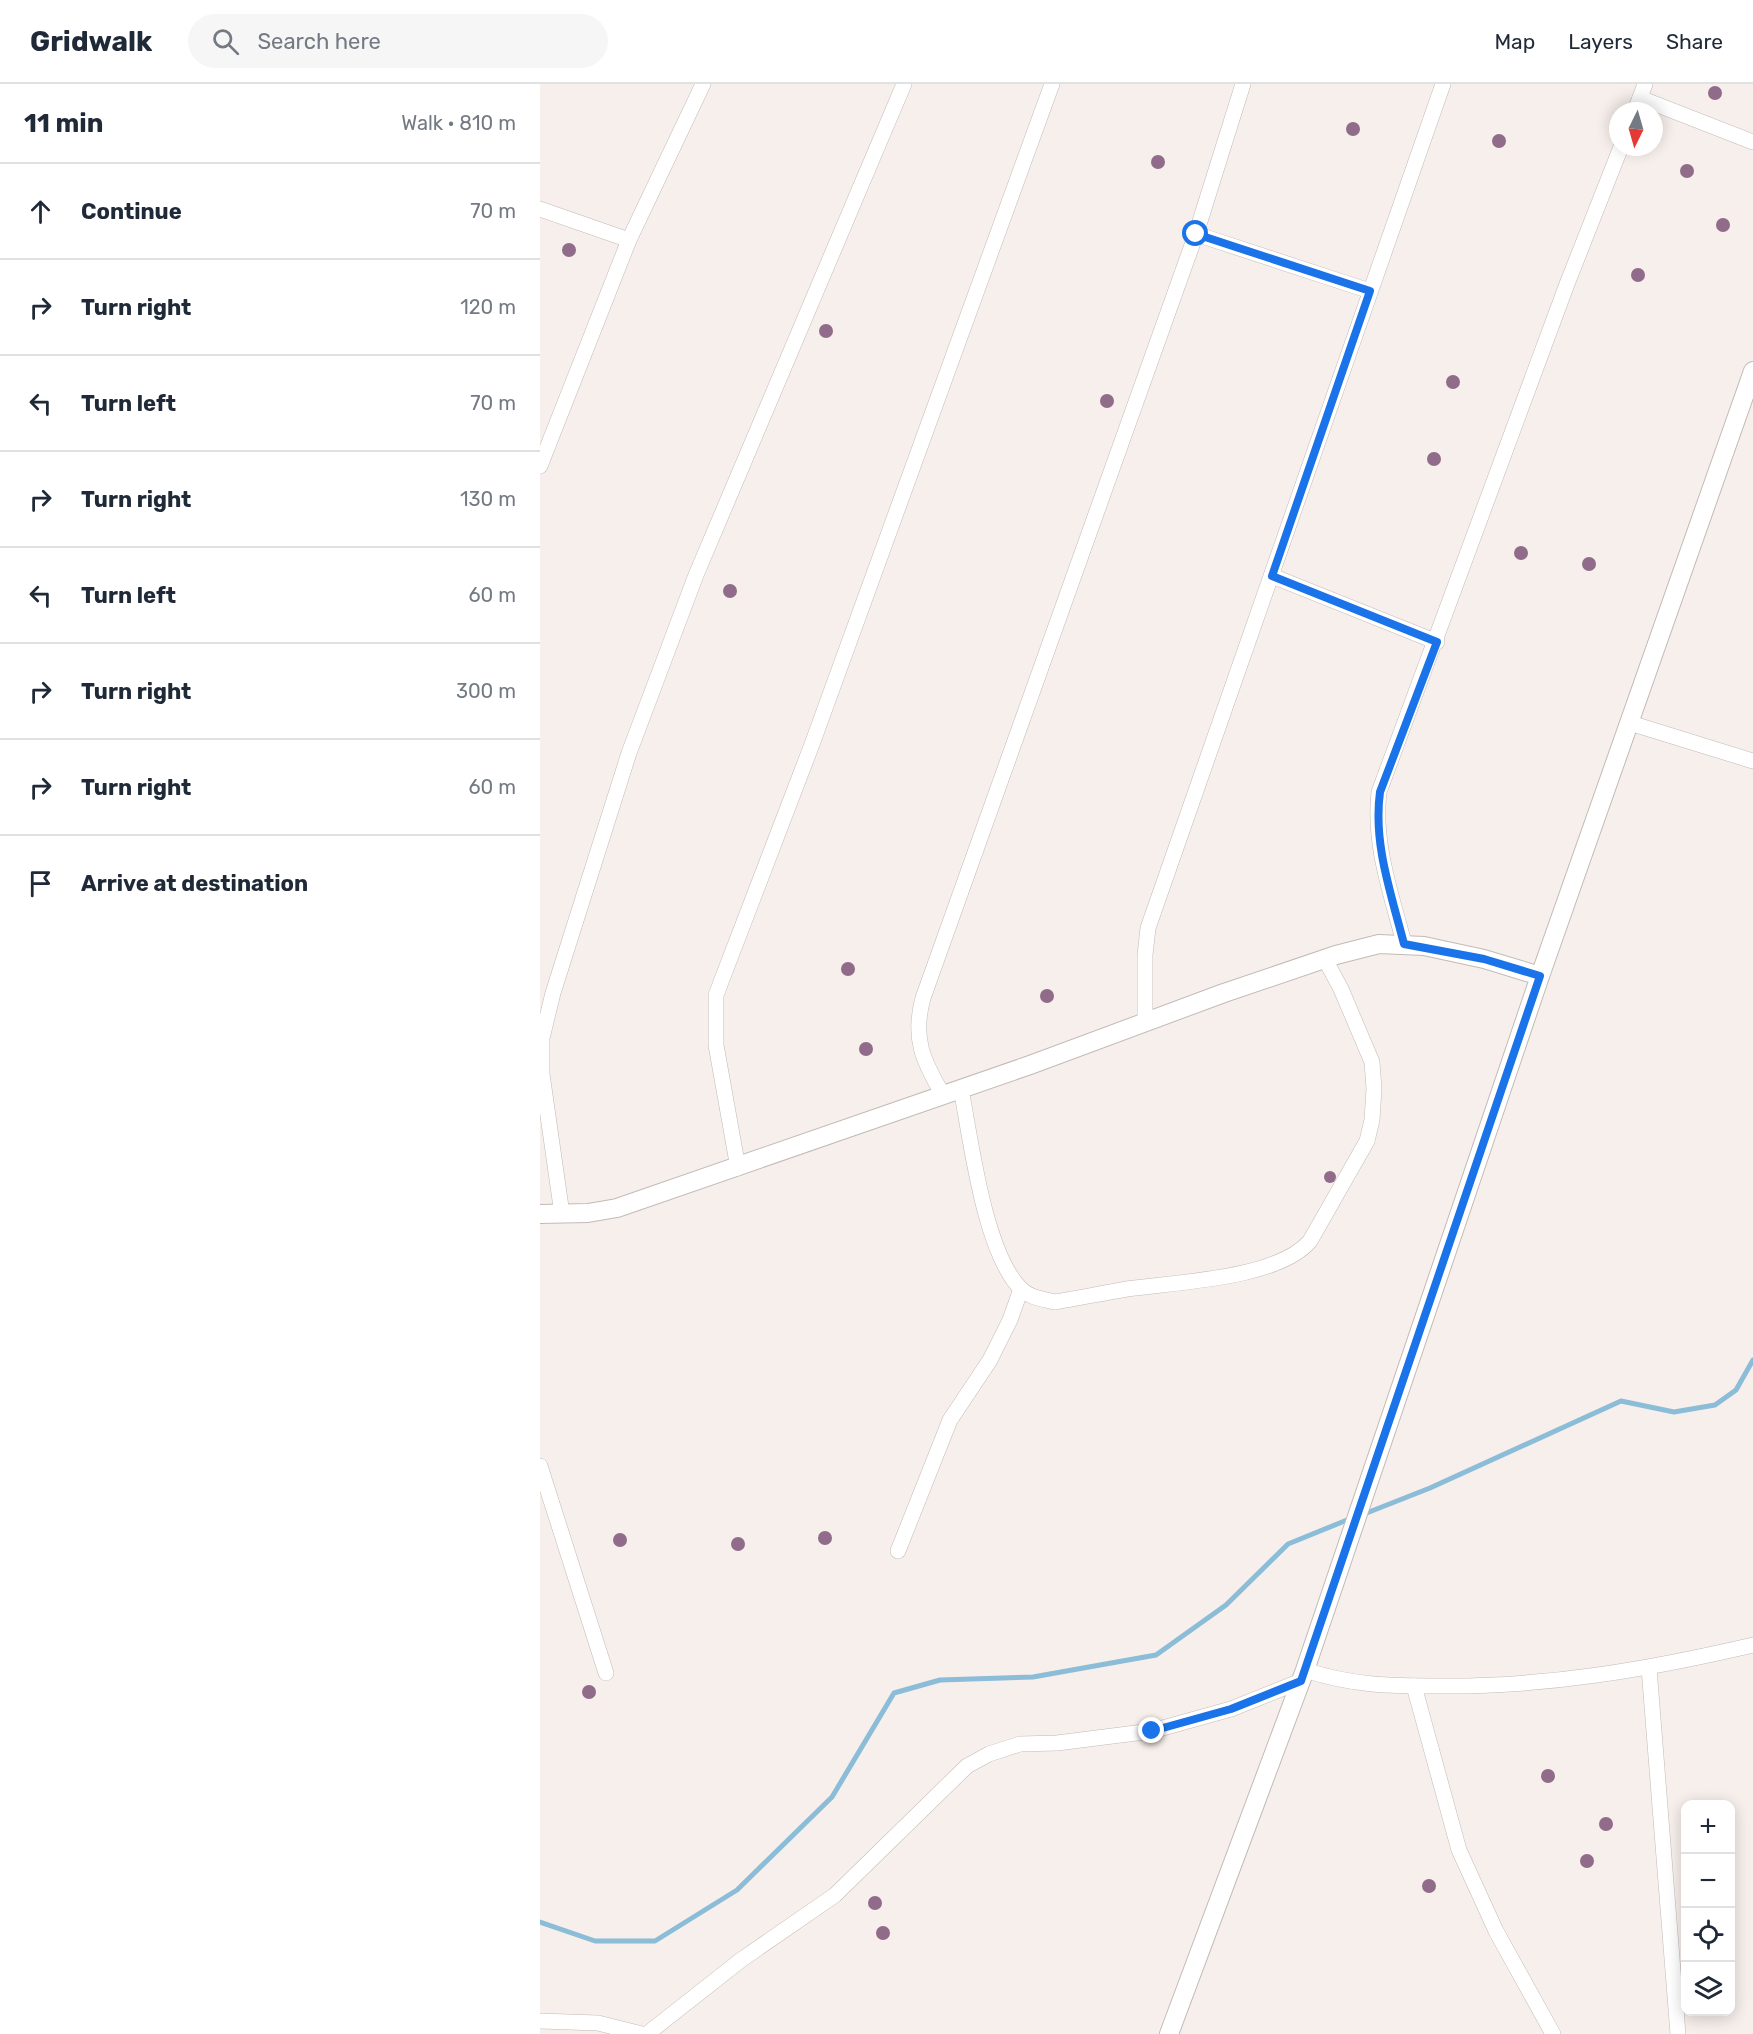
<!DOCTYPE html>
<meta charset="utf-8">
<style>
:root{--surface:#fff;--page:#f6f6f7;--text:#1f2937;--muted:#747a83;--line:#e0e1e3}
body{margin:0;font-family:Rubik,sans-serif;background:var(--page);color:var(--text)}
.controls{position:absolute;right:18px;bottom:18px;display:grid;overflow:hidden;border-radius:12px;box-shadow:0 3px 15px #0003}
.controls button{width:54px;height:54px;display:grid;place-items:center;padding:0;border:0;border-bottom:2px solid var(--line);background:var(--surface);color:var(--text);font:30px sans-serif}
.compass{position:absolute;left:1069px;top:18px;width:54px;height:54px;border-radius:50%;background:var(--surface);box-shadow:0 3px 15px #0003;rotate:185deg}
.stop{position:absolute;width:18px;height:18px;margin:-14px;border:4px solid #1a73e8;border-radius:50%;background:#fff}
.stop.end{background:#1a73e8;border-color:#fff;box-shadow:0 2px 6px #0008}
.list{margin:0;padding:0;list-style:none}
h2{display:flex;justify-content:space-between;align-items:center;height:78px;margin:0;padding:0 24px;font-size:26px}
h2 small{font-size:20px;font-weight:400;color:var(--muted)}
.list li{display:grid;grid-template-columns:39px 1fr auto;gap:18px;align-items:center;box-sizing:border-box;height:96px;padding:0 24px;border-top:2px solid var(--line)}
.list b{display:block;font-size:22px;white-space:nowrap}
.list em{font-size:20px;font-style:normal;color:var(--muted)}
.icon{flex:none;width:33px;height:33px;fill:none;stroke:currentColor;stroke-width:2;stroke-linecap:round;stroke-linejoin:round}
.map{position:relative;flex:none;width:1213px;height:1950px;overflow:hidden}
header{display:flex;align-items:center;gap:36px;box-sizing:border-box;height:84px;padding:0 30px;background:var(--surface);border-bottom:2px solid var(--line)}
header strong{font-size:28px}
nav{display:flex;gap:33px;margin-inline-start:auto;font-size:21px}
.search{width:420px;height:54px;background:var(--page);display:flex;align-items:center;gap:15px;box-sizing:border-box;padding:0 21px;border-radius:33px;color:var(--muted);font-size:22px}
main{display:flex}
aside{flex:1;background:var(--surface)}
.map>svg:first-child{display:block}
</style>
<header>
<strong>Gridwalk</strong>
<div class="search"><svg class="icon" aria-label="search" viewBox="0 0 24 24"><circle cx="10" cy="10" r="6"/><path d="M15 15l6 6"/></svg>Search here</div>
<nav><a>Map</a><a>Layers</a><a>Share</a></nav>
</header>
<main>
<aside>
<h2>11 min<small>Walk · 810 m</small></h2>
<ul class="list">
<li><svg class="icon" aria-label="ahead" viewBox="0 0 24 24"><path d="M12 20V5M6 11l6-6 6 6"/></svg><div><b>Continue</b></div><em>70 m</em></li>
<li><svg class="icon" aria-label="right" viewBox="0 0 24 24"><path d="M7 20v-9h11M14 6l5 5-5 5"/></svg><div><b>Turn right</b></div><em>120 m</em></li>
<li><svg class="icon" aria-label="left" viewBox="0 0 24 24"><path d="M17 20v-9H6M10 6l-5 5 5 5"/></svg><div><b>Turn left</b></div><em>70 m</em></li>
<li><svg class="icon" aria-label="right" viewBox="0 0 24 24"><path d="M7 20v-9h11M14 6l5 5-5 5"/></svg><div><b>Turn right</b></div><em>130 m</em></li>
<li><svg class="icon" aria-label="left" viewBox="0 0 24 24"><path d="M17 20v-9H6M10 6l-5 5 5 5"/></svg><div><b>Turn left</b></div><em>60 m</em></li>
<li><svg class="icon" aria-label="right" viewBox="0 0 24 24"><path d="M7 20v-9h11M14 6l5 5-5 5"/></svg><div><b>Turn right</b></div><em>300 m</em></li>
<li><svg class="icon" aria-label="right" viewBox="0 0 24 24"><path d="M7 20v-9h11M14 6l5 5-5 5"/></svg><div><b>Turn right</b></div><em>60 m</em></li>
<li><svg class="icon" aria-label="arrive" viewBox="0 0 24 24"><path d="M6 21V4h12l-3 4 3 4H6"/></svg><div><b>Arrive at destination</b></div></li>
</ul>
</aside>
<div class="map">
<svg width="1213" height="1950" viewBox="0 0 1213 1950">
<rect width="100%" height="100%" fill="#f7efeb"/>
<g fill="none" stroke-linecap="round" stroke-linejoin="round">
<g stroke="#8bbcd8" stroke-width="5">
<polyline points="824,1430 890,1404 1081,1317 1134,1328 1175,1321 1196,1306 1213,1276"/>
<polyline points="0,1838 55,1857 115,1857 197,1806 292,1713 354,1609 400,1596 493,1593 616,1571 686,1521 748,1460 812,1434"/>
</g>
</g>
<g fill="#916b8a">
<circle cx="1175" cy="9" r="7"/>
<circle cx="813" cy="45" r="7"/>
<circle cx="959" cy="57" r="7"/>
<circle cx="618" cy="78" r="7"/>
<circle cx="1147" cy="87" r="7"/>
<circle cx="1183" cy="141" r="7"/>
<circle cx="29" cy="166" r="7"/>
<circle cx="1098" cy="191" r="7"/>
<circle cx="286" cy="247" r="7"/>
<circle cx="913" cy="298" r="7"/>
<circle cx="567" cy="317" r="7"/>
<circle cx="894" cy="375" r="7"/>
<circle cx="981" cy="469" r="7"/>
<circle cx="1049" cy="480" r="7"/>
<circle cx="190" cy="507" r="7"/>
<circle cx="308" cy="885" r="7"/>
<circle cx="507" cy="912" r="7"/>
<circle cx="326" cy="965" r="7"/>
<circle cx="790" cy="1093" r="6"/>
<circle cx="285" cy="1454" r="7"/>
<circle cx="80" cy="1456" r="7"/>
<circle cx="198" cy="1460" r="7"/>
<circle cx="49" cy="1608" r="7"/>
<circle cx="1008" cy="1692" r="7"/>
<circle cx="1066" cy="1740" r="7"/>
<circle cx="1047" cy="1777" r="7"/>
<circle cx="889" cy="1802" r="7"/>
<circle cx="335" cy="1819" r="7"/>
<circle cx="343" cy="1849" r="7"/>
</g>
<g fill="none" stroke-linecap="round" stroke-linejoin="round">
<g stroke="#c2bab7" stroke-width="16">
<g id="minor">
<polyline points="1100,14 1213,58"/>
<polyline points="1095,27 1105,0"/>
<polyline points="0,125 89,156"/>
<polyline points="656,150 830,207"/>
<polyline points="0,382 89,156 163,0"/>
<polyline points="732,492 897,558"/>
<polyline points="1090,639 1213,677"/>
<path d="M864 859C851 809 833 760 839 708L1027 200 1081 63"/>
<polyline points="605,939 605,871 608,844 903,0"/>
<path d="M421 1005C431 1056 444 1168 481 1205 490 1214 503 1215 515 1218 539 1214 563 1209 587 1205 635 1198 738 1195 770 1157L827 1057 832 1036 834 1005 832 978 801 905 785 875"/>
<path d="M403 1011C383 977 372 954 383 914L656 150 703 0"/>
<polyline points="198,1084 176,961 176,911 271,663 512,0"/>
<polyline points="22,1130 2,990 2,954 13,909 89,669 156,491 364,0"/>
<polyline points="0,1382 66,1589"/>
<polyline points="358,1467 410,1336 450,1276 470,1236 481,1205"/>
<polyline points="1109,1584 1138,1950"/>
<path d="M765 1586C814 1602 850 1602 901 1602 1007 1603 1110 1585 1213 1561"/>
<polyline points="874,1602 919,1766 956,1847 1013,1950"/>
<polyline points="0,1937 58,1939 102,1950"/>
<polyline points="107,1950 201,1876 295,1811 427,1682 449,1670 480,1660 517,1659 612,1647 691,1625 761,1597"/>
</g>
</g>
<g stroke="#c2bab7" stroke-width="20">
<g id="tertiary">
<polyline points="0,1130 48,1129 77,1124 490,981 684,909 796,871 839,860 884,862 944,875 1000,892"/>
<polyline points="629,1950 765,1586 1000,892 1213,287"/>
</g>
</g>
<use href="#minor" stroke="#fff" stroke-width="15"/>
<use href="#tertiary" stroke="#fff" stroke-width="18"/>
</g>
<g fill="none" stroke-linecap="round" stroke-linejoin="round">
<path stroke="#1a73e8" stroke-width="8" d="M612 1647 691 1625 761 1597 1000 892 944 875 864 860C851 809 833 760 840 708L897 558 732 492 830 207 656 150"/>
</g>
</svg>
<div class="controls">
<button>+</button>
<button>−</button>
<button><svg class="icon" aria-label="locate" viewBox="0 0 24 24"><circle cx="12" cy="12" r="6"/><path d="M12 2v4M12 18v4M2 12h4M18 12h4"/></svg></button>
<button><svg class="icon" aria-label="layers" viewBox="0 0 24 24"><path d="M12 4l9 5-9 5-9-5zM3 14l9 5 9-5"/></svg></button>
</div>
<svg class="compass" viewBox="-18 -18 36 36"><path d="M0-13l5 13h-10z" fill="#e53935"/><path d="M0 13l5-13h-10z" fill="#747a83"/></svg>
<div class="stop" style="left:656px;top:150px"></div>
<div class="stop end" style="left:612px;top:1647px"></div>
</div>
</main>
